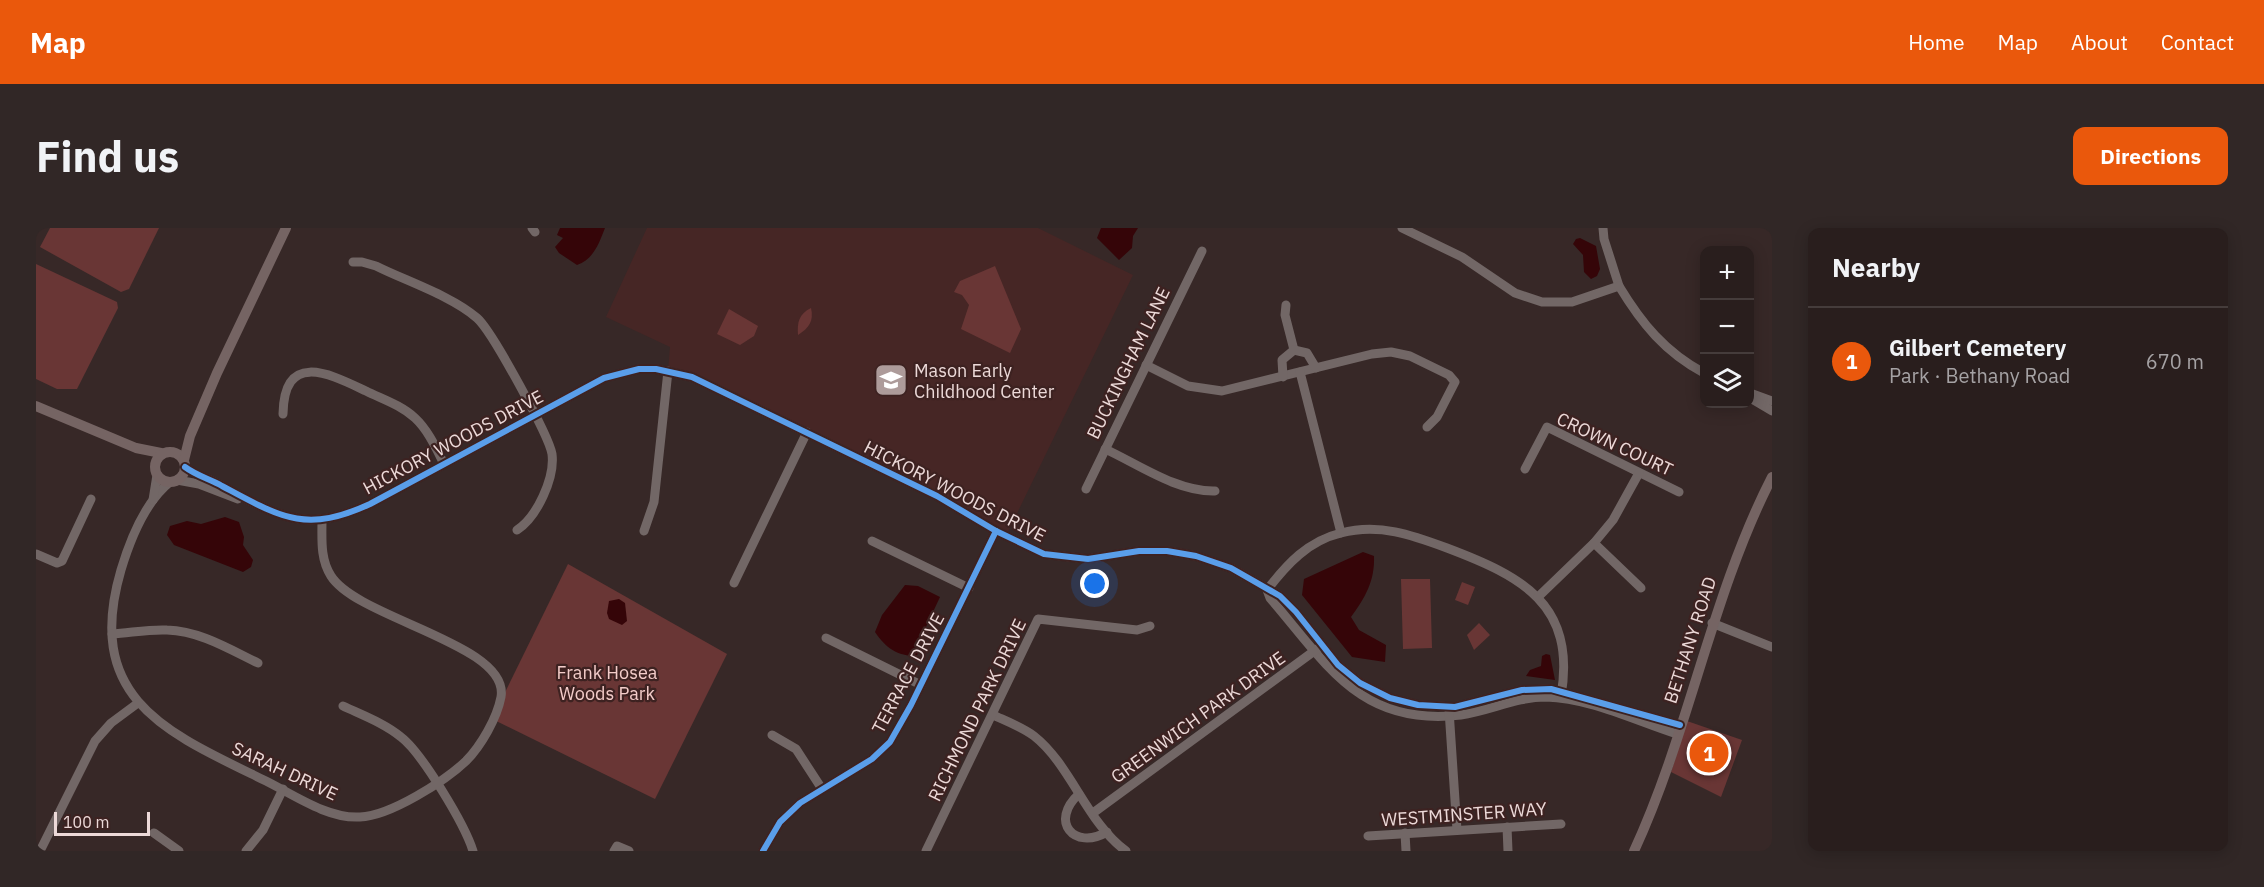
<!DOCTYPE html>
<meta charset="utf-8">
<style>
:root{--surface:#291e1d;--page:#312726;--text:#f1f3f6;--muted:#a5a2a4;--line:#453c3b;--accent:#ea580c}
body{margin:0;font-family:"IBM Plex Sans",sans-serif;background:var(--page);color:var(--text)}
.controls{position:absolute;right:18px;top:18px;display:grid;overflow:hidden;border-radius:12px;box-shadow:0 3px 15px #0003}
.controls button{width:54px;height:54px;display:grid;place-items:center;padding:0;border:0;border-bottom:2px solid var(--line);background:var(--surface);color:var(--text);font:30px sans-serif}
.scale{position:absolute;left:18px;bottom:15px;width:96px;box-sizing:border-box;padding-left:6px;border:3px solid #ecd9d8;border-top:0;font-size:16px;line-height:21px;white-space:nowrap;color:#ecd9d8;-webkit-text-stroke:4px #3d2221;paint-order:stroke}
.you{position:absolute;left:1059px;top:356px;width:21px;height:21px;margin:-15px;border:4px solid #fff;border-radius:50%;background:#1a73e8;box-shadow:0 0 0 9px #1a73e833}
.badge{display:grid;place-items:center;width:39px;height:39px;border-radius:50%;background:var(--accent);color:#fff;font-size:20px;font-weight:700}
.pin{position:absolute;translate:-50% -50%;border:3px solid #fff;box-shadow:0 2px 6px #0006}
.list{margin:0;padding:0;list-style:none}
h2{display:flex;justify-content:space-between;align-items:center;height:78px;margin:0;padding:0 24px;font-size:26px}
h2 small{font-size:20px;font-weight:400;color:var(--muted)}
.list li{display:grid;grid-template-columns:39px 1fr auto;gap:18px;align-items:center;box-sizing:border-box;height:108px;padding:0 24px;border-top:2px solid var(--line)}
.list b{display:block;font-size:22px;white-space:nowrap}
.list p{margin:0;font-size:20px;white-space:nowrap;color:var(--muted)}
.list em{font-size:20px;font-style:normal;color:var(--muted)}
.icon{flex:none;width:33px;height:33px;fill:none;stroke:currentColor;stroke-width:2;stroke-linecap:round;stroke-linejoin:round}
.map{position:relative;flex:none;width:1736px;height:623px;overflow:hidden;border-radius:12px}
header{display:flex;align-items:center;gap:36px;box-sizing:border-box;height:84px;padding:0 30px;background:var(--accent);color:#fff}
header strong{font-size:28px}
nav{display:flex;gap:33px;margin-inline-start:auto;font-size:21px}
.intro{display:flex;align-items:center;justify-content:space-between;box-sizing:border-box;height:144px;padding:0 36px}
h1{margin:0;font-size:42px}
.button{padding:15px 27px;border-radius:12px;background:var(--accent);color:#fff;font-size:21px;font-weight:700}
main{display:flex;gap:36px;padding:0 36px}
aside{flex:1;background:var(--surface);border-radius:12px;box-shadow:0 3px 15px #0003}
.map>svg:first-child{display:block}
</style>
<header>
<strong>Map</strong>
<nav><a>Home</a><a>Map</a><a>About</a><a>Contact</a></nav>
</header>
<div class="intro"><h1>Find us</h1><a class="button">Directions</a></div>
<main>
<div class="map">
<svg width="1736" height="623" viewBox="0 0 1736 623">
<rect width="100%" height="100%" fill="#372827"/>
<polygon fill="#462625" points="611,0 1002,0 1097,47 970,308 913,275 669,154 632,143 634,119 570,89"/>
<g fill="#693635">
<polygon points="14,0 123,0 93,61 85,64 4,19"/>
<polygon points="0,36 81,74 82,80 41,161 21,161 0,151"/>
<polygon points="959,38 985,101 974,125 925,101 933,77 926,67 918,64 924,53"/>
<path d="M775 80C778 93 773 100 762 107 761 94 763 86 775 80Z"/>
<polygon points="693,81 722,98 718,108 704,117 681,106"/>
<polygon points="532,336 691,426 619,571 456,491"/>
<polygon points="1365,351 1394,351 1396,420 1367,421"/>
<polygon points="1426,354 1439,359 1432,377 1419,372"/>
<polygon points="1443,395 1454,407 1438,422 1431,407"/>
<polygon points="1651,493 1706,512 1685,569 1635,544"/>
</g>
<g fill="#350508">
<path d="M524 0H569C563 15 558 31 541 37L523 25 519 19 527 10 521 7Z"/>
<polygon points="1065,0 1102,0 1097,8 1096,20 1083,32 1061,10"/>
<polygon points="1544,10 1560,18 1564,41 1561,48 1555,51 1548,44 1547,27 1537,16 1540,11"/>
<polygon points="189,289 203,294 208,309 207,317 217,332 215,339 207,344 138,317 131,307 134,298 151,293 165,296"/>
<path d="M1327 324 1338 328C1339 353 1329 370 1315 389L1323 402 1350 417 1349 434 1316 429 1266 367 1268 351Z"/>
<path d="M869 357 882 358 904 369 889 401 881 428C861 428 850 420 839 404L846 387Z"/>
<polygon points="583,371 589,375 591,393 586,397 573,391 571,385 573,373"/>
<polygon points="1510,426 1514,427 1519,452 1490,448 1494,442 1505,438 1506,428"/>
</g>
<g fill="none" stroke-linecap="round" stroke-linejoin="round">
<g stroke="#726766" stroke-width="9">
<polyline points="496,0 499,4"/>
<polyline points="1366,0 1426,29 1479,65 1506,74 1536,74 1583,58 1568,11 1567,0"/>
<path d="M317 34H326L340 38C370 53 416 68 441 90 456 103 513 208 516 226 519 250 501 289 481 302"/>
<path d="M1583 58C1606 96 1629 124 1668 145"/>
<polyline points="1250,77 1249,87 1258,122"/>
<polyline points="1110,137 1152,158 1186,163 1336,126 1355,124 1374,128 1413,147 1419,154 1401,189 1391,199"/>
<polyline points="1264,144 1305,305"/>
<polyline points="1247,149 1246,132 1258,122 1271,125 1280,140"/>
<polyline points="1714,165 1736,173"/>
<polyline points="1714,170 1736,183"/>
<path d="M247 186C248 122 294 146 330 163 346 171 365 177 379 190 392 202 400 220 408 236"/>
<path d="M1069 221C1102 236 1141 264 1179 263"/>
<path d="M149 239C161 248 174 251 186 258 244 289 269 306 334 276L568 150 603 141H620L656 149 901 268 960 303 1008 326 1052 331 1103 323H1131L1160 328 1195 340 1244 368 1260 384 1302 437 1324 455 1354 470 1382 477 1419 479 1486 462 1515 461 1644 497"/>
<polyline points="1489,241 1511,199 1643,264"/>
<polyline points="141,252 163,256 202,271"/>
<path d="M134 254C109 274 94 312 85 342 47 472 132 505 230 553 258 567 292 591 324 589 354 588 409 553 430 533 445 518 461 490 465 469 474 416 322 391 295 348 284 331 286 311 286 291"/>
<polyline points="1050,261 1166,23"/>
<polyline points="117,272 121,247"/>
<polyline points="608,303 618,274 632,143"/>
<polyline points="836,313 933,360"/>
<polyline points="1558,315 1605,360"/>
<polyline points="0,326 21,335 26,333 55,271"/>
<polyline points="698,355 771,204"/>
<path d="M1231 362 1234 370C1291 436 1324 499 1425 487 1454 483 1480 469 1510 469 1554 470 1600 493 1641 506"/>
<path d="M1231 362C1251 336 1272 313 1305 305 1343 295 1376 307 1411 320 1485 348 1541 376 1525 468"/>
<polyline points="1502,369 1558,315 1577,292 1603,245"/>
<polyline points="1676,395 1736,419"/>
<path d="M76 406C94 405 113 401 131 402 164 403 193 421 222 435"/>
<polyline points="790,410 885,457"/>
<path d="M307 478C326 487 348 495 365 509 386 525 429 597 437 623"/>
<polyline points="1413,482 1421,602"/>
<path d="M957 487C970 493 986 499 998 508 1035 537 1051 595 1090 623"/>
<polyline points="736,507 760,521 786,561"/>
<path d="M1043 566C1013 593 1038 623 1071 604"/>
<polyline points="1057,585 1281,421"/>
<polyline points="1471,599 1472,623"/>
<polyline points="118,605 143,623"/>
<polyline points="1369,605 1370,623"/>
<polyline points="1332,608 1525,596"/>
<polyline points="4,623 59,513 75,495 102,475"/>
<polyline points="210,623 227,602 247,561"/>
<polyline points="578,623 581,618 593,623"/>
<polyline points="727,623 744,594 764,575 836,531 854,514 875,477 960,303"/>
<polyline points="890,623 1002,391 1101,402 1114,398"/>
</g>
<g stroke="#756463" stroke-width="10">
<polyline points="0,178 100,220 125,225"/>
<circle cx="134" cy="239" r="15"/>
<polyline points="148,232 154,208 181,145 250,0"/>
<path d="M1598 623C1654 502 1675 368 1736 249"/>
</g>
<g stroke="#3d2221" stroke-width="10">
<g id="cycleway">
<path d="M149 239C161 248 174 251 186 258 244 289 269 306 334 276L568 150 603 141H620L656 149 901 268 960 303 1008 326 1052 331 1103 323H1131L1160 328 1195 340 1244 368 1260 384 1302 437 1324 455 1354 470 1382 477 1419 479 1486 462 1515 461 1644 497"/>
<polyline points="727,623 744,594 764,575 836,531 854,514 875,477 960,303"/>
</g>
</g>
<use href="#cycleway" stroke="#5a9eea" stroke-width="6"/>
</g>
<defs>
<g id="school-square" transform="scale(1.725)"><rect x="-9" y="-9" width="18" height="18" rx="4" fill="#ad9b9a" stroke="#3d2221"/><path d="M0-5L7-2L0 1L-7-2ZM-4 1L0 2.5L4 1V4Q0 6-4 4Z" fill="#fff"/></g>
</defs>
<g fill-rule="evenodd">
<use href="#school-square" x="855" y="152"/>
</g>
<g text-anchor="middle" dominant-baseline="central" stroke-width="4.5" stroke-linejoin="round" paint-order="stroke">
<g font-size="18" fill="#ecd9d8" stroke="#3d2221">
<text transform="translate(1092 135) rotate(-64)">BUCKINGHAM LANE</text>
<text transform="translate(417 214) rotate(-28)">HICKORY WOODS DRIVE</text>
<text transform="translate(1579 216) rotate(25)">CROWN COURT</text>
<text transform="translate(919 263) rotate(27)">HICKORY WOODS DRIVE</text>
<text transform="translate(1654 412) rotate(-72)">BETHANY ROAD</text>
<text transform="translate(872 445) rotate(-62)">TERRACE DRIVE</text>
<text transform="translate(941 482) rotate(-64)">RICHMOND PARK DRIVE</text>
<text transform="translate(1162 489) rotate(-36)">GREENWICH PARK DRIVE</text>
<text transform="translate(249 543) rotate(25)">SARAH DRIVE</text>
<text transform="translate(1428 586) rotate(-4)">WESTMINSTER WAY</text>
</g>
<g font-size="18" fill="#ecd9d8" stroke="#3d2221" text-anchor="start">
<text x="878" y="142">Mason Early<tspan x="878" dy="21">Childhood Center</tspan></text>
</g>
<g font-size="18" fill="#f3ccc9" stroke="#3d2221">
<text x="571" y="444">Frank Hosea<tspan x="571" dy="21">Woods Park</tspan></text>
</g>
</g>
</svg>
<div class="controls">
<button>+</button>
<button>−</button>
<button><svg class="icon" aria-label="layers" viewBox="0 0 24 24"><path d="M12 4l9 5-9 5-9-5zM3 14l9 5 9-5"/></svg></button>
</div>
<div class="scale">100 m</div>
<div class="you"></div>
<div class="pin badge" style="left:1673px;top:525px">1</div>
</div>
<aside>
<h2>Nearby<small></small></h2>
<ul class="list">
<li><span class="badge">1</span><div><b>Gilbert Cemetery</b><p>Park · Bethany Road</p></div><em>670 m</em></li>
</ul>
</aside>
</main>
